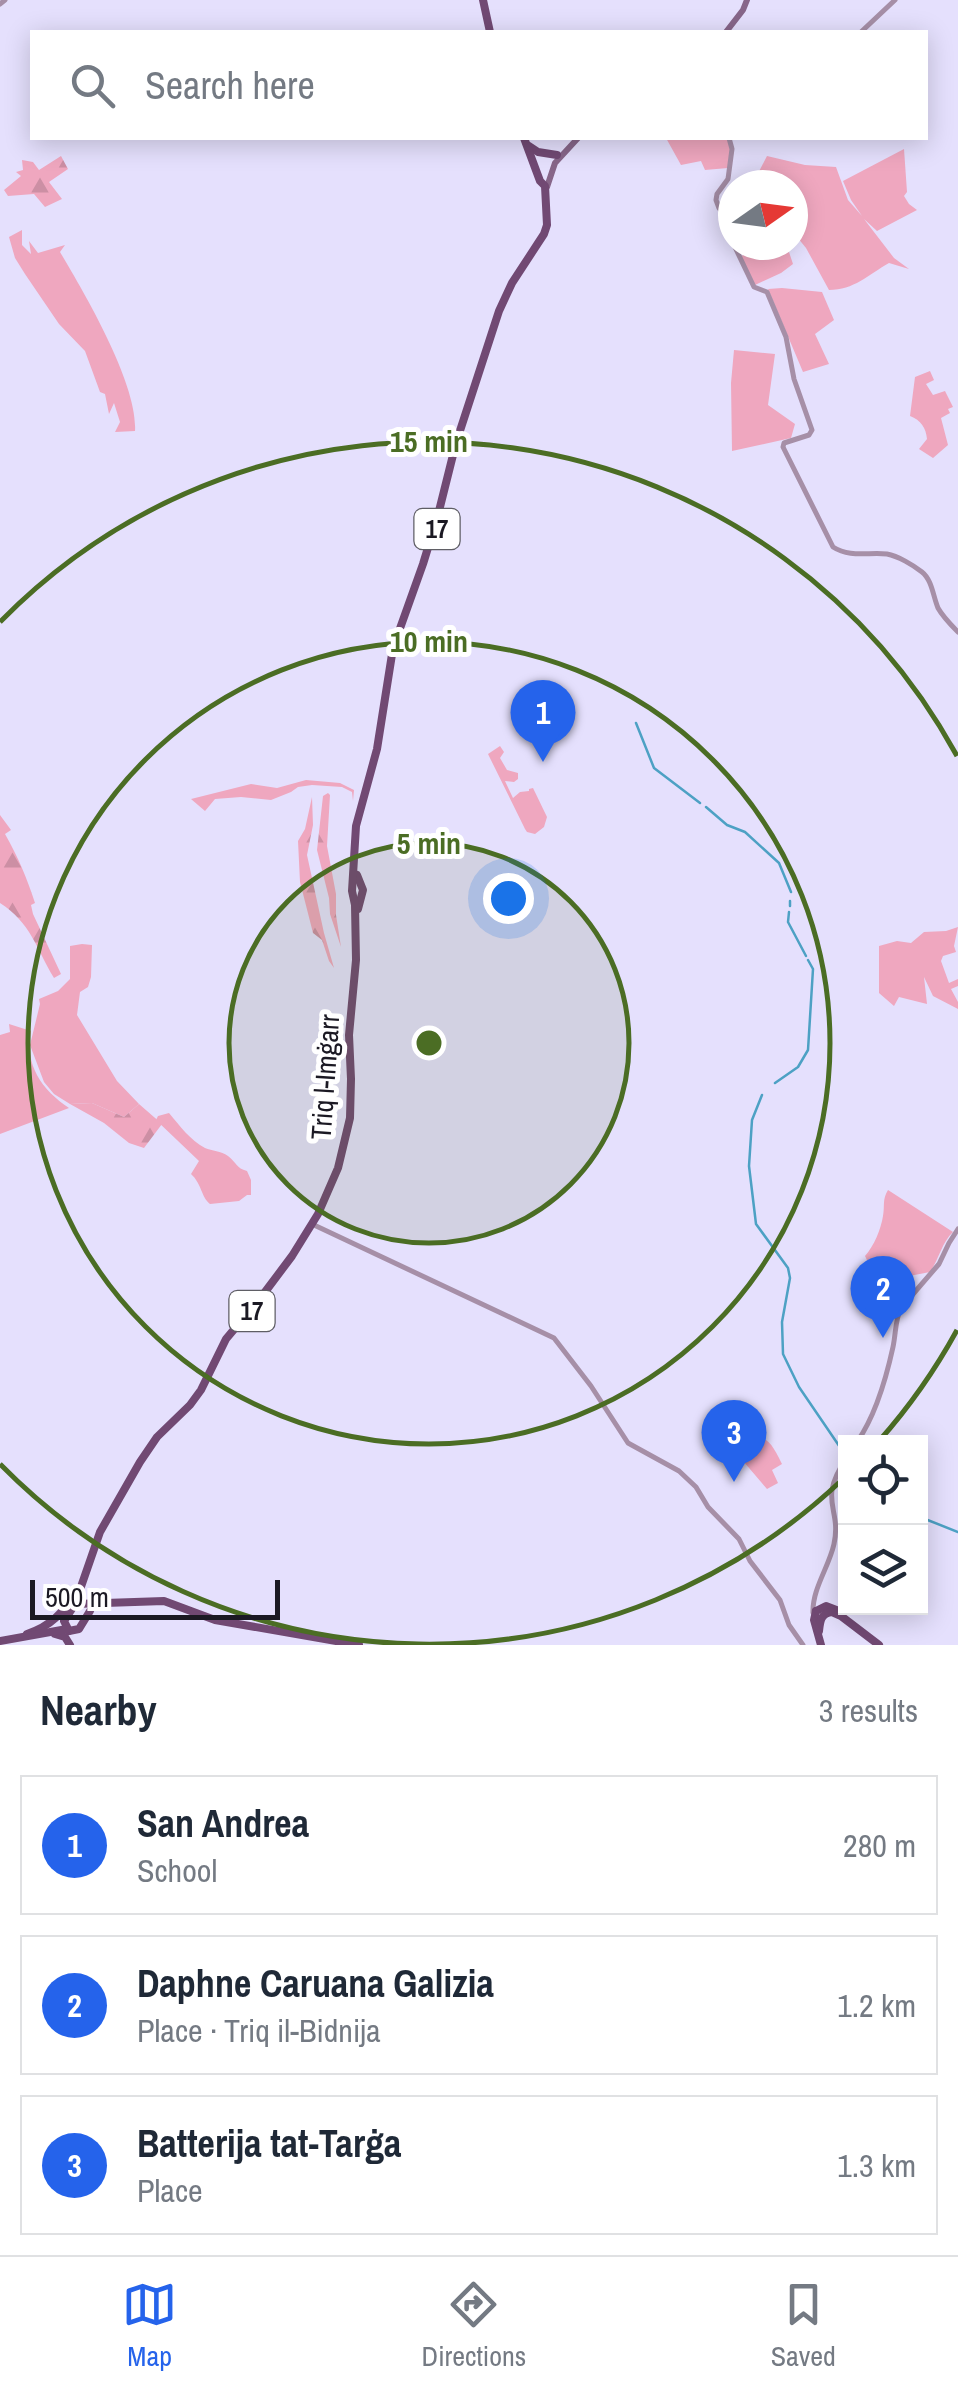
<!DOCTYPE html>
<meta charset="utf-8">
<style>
:root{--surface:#fff;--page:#f2f2f3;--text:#1f2937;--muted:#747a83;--line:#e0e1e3;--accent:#2563eb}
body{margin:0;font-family:"Archivo Narrow",sans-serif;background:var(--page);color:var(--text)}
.controls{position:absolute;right:30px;bottom:30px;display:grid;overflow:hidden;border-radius:0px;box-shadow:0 5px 25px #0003}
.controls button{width:90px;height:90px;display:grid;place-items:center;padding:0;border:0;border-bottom:2px solid var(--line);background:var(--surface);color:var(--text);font:50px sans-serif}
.compass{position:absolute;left:718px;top:170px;width:90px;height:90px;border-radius:50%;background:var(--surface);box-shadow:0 5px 25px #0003;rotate:76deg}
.scale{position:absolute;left:30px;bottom:25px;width:250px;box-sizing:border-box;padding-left:10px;border:5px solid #1b1923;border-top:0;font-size:28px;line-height:35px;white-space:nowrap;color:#1b1923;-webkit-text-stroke:8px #fff;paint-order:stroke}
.you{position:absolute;left:508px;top:898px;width:35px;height:35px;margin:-25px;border:8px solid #fff;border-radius:50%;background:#1a73e8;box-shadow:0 0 0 15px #1a73e833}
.badge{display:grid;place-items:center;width:65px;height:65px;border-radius:50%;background:var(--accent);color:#fff;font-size:32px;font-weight:700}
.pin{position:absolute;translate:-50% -82px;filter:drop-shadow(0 2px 5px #0008)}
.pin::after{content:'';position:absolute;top:52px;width:35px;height:30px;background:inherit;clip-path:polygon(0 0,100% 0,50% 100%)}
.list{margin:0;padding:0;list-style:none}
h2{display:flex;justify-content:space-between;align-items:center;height:130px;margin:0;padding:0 40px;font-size:42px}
h2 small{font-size:32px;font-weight:400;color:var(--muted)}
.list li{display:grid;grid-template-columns:65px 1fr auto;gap:30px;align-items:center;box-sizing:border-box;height:140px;margin:0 20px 20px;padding:0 20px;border:2px solid var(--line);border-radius:0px}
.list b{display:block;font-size:38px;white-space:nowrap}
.list p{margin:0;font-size:32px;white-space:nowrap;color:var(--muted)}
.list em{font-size:32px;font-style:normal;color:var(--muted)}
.icon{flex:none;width:55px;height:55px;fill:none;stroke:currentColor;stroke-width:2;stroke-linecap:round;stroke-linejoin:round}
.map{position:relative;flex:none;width:958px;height:1645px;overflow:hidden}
.search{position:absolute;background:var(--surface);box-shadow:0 5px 25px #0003;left:30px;right:30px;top:30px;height:110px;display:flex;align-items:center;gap:25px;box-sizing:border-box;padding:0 35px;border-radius:0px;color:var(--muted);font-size:38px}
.sheet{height:610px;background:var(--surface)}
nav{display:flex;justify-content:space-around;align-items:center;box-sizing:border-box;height:140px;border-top:2px solid var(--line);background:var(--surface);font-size:28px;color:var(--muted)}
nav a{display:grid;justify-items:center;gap:5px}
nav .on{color:var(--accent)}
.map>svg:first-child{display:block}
</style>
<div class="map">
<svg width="958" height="1645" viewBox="0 0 958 1645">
<defs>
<pattern id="forest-firs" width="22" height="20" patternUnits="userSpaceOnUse" patternTransform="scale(2.5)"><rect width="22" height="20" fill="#efa7bf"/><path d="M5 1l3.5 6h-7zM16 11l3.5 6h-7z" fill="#cc8fa4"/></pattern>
</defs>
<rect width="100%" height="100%" fill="#e5e0fd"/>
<g fill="#efa7bf">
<polygon points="666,138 728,138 731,148 728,168 705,170 701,161 681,165"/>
<path d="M904 149 907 192 904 196 909 204 917 210 877 231 864 219 894 258 909 269 889 263C868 275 854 290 829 290L806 248 793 232V185H752L767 156 805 165 836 167 848 200 862 216 851 200 843 181Z"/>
<path d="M22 230V245L31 254 29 241 38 253 65 245 60 252C85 294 138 384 135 431L115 432 120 422 114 403 109 414 105 394 100 392 85 351 59 324 25 274 15 258 9 237Z"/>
<polygon points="768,245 770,245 775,255 789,252 793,264 781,273 755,285 741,256"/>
<polygon points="782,288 822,292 834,320 815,334 829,364 803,372 768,289"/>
<polygon points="734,350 775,354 768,405 795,424 791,438 732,451 731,383"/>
<path d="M930 371 934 380 926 384 933 395 945 391 953 407 948 409 950 413 941 418 948 445 933 458 919 449 927 439C926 428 921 420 910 416L915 377Z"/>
<polygon points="500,746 504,752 500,758 507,770 518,773 518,779 514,782 505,781 513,798 520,792 529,791 529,789 533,788 547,817 544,827 535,834 527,832 525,829 488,754"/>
<polygon points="306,780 340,783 354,790 353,801 352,792 342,787 312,785 298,787 291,792 271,800 241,797 215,799 205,811 191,799 251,784 277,788"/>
<polygon points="958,927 954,946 956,952 943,956 941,961 949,983 958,979 958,986 951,989 958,1002 958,1009 933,996 924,977 927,1004 899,997 894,1006 879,993 879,946 897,941 911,943 924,932 946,931"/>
<polygon points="82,944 92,945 91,977 88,987 80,992 77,1015 117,1081 139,1104 124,1117 92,1103 70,1104 54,1094 44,1082 30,1045 40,1004 39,999 58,991 70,979 70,946"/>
<path d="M9 1024 31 1031C24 1065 42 1090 69 1108L0 1134V1035L10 1032Z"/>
<path d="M169 1113C180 1126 190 1140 205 1148 212 1151 221 1151 228 1156 237 1163 236 1168 247 1171L251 1180V1195H247L239 1201 210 1204C201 1197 202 1184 191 1174L199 1161 156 1120 158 1116Z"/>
<path d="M888 1190 953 1232C942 1242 939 1259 930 1272L899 1278 886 1273 882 1283 871 1268 865 1256C874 1246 881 1229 883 1216 885 1205 882 1200 888 1190Z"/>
<path d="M723 1410 731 1432C765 1440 766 1431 782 1464L772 1470 778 1483 767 1489 720 1434 713 1411Z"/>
</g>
<g fill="url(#forest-firs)">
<polygon points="61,156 68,169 49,182 62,199 45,207 34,194 8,196 4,190 21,176 16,172 23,170 22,160 33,162 39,170"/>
<polygon points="328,793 330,795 327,846 336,894 336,915 341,947 330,914 329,898 317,850 323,796"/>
<polygon points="312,797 313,825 307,855 324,933 334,968 329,961 322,940 313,933 300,882 298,841 305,829"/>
<path d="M0 815 11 830 5 834C18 857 27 878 35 903L31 905 33 914 61 974 54 978C36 948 31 923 0 903Z"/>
<polygon points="92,1103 124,1117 139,1104 162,1124 144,1148 129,1143 104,1123 70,1104"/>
</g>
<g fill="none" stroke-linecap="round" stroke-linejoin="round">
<g stroke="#4da1c4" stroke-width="2.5">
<polyline points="636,723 654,768 700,803"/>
<polyline points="706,807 727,825 745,832 779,863 791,892"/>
<polyline points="790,906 790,901"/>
<polyline points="789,912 788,922 806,956"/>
<polyline points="775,1083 798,1067 808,1050 813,969 808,960"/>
<polyline points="762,1095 752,1120 749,1166 756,1224 788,1268 790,1278 782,1322 783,1354 799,1387 846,1456"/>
<polyline points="920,1517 958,1532"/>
</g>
<g stroke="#a68fa7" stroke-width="5">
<polyline points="0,4 5,0"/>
<polyline points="861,32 895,0"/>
<polyline points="729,138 732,149 728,179 717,194 716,200 719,208 729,222 733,238"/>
<path d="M734 245 754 287 767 292 786 337 794 379 812 430 809 435 784 443 783 447 833 547C850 558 868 552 887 554 898 556 913 565 922 572 932 580 933 596 938 608 943 617 951 625 958 632"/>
<polyline points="314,1225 554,1338 591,1386 628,1443 679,1471 696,1487 708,1507 739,1539 750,1561 780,1600 789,1625 803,1645"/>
<path d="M857 1442C876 1415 886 1379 893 1347 896 1333 895 1320 901 1308L939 1264 949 1243 958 1229"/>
<path d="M813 1613C812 1589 829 1567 834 1544 842 1507 817 1502 846 1459"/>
</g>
<g stroke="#876689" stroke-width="6">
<polyline points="726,32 743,10 747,0"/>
<polyline points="547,187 555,163 578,138"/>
</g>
<g stroke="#714973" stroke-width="8">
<polyline points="483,0 490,32"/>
<polyline points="529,146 538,152 557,155"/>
<polyline points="357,875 363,890 358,909"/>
<polyline points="75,1604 164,1601 215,1620 359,1645"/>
<polyline points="816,1611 826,1606 839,1611"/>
<polyline points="816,1611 814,1620 821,1645"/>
<polyline points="69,1631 64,1621 75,1604 100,1532 140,1462 157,1437 190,1405 201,1390 226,1339 262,1296 292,1256 318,1214 338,1168 350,1118 351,1079 349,1035 356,960 355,905 352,891 356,826 377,749 393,648 423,564 438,515 456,443 499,311 512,283 544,234 547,225 545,186 540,181 524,138"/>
<polyline points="69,1631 79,1629 90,1611"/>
<path d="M819 1631C820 1621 821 1613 832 1612L841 1616 879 1645"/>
<path d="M27 1634C51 1626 63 1613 76 1591"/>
<polyline points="55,1634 65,1637 70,1645"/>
<polyline points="0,1641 67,1629"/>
</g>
</g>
<circle cx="429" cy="1043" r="200" fill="#4b6d24" fill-opacity=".12"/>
<g fill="none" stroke="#4b6d24" stroke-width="5">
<circle cx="429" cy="1043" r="200"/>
<circle cx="429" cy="1043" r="401"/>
<path d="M957 1330A601 601 0 0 1 879 1441M843 1479A601 601 0 0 1 0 1464M0 622A601 601 0 0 1 957 756"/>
</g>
<g text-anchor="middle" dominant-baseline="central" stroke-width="10" stroke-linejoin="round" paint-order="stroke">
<g fill="#fff" stroke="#5f5e65" stroke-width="2.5">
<rect x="414.5" y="509" width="45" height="40" rx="8"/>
<rect x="229.5" y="1291" width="45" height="40" rx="8"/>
</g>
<g font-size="25" font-weight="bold" fill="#1b1923">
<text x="437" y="529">17</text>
<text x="252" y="1311">17</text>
</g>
<g font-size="28" fill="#1b1923" stroke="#fff">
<text transform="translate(325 1077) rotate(-86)">Triq l-Imġarr</text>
</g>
</g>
<circle cx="429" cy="1043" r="15" fill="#4b6d24" stroke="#fff" stroke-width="5"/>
<g font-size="30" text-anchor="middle" font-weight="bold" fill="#4b6d24" stroke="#fff" stroke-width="10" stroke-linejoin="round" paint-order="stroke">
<text x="429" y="452">15 min</text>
<text x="429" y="652">10 min</text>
<text x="429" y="854">5 min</text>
</g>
</svg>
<div class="controls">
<button><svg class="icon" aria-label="locate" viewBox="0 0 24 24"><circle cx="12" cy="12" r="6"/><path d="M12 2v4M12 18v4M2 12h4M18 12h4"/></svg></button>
<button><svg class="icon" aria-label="layers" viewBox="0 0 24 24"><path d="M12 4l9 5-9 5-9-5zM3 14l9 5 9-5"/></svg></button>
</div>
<svg class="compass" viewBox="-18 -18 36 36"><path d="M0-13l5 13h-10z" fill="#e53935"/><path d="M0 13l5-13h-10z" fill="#747a83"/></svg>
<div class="scale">500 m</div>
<div class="you"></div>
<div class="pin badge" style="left:543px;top:762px">1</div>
<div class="pin badge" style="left:883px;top:1338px">2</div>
<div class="pin badge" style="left:734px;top:1482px">3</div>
<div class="search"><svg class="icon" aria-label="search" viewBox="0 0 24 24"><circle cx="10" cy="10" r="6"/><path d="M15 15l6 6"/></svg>Search here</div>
</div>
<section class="sheet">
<h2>Nearby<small>3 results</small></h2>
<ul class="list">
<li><span class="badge">1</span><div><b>San Andrea</b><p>School</p></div><em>280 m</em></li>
<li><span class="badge">2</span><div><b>Daphne Caruana Galizia</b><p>Place · Triq il-Bidnija</p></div><em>1.2 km</em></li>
<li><span class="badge">3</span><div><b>Batterija tat-Tarġa</b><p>Place</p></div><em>1.3 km</em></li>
</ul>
</section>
<nav>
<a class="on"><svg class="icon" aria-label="map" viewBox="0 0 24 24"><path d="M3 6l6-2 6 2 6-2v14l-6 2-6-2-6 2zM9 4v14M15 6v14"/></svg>Map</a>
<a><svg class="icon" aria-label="directions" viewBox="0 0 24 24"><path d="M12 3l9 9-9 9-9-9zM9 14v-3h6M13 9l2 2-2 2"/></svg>Directions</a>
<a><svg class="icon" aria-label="saved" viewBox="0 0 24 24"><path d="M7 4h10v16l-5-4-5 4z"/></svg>Saved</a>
</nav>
